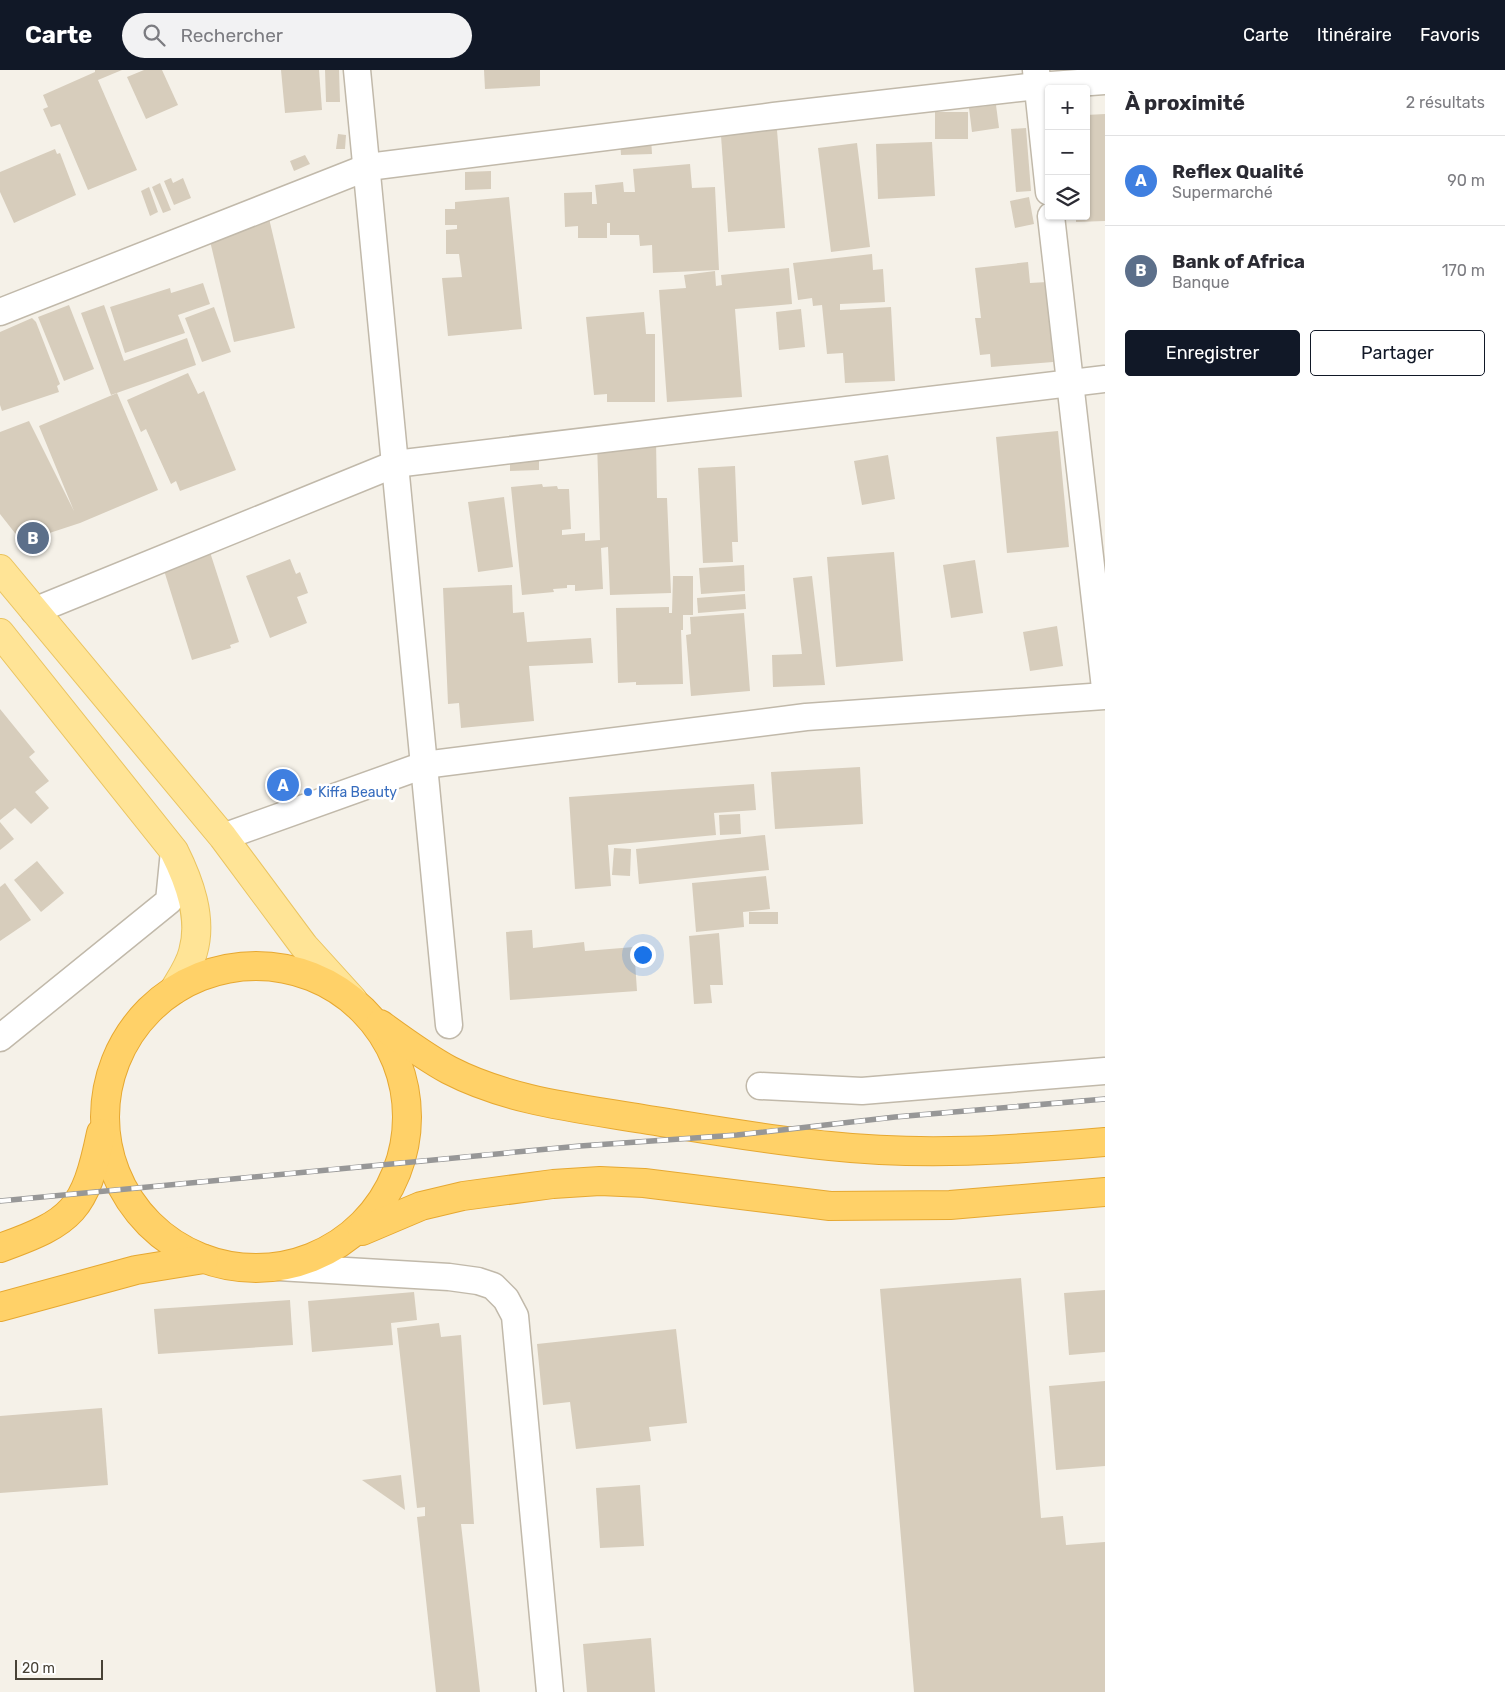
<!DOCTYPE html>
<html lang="fr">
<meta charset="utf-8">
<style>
:root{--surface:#fff;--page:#f2f2f3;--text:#2b2b33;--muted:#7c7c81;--line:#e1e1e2;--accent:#111827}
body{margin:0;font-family:Rubik,sans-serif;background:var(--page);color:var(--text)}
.controls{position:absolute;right:15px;top:15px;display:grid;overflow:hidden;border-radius:5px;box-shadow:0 1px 4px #0004}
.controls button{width:45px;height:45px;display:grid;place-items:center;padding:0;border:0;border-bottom:1px solid var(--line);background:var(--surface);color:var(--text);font:25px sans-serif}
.scale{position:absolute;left:15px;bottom:12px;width:88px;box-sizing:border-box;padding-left:5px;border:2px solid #484236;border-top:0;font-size:14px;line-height:18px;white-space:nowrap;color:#484236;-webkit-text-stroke:4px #fff;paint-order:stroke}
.you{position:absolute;left:642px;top:884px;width:18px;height:18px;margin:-12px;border:4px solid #fff;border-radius:50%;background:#1a73e8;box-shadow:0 0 0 8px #1a73e833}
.badge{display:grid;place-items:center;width:32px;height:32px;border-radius:50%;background:var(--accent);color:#fff;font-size:16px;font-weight:700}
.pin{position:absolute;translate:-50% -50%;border:2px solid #fff;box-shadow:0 1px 5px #0006}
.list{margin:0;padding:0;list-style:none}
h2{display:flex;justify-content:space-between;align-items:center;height:65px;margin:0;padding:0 20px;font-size:21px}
h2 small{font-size:16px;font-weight:400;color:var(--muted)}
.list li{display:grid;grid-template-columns:32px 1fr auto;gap:15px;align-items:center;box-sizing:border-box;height:90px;padding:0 20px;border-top:1px solid var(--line)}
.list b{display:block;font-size:19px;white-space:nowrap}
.list p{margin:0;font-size:16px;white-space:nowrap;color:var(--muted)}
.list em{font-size:16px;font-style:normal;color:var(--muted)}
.actions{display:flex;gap:10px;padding:15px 20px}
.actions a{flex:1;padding:11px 0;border:1px solid var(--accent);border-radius:5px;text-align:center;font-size:18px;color:var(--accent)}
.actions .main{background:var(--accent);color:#fff}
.icon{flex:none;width:28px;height:28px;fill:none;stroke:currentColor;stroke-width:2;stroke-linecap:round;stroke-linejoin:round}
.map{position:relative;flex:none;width:1105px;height:1622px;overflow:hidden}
header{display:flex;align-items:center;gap:30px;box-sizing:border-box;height:70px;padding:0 25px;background:var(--accent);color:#fff}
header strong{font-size:24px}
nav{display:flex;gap:28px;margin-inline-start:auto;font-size:18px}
.search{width:350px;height:45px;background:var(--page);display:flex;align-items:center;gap:12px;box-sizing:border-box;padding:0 18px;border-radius:28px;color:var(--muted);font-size:19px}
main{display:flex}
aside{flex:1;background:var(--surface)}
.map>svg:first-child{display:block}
</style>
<header>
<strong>Carte</strong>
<div class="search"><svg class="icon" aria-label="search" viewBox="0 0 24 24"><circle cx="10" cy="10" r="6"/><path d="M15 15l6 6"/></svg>Rechercher</div>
<nav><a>Carte</a><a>Itinéraire</a><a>Favoris</a></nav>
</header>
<main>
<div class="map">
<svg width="1105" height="1622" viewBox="0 0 1105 1622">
<rect width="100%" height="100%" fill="#f5f1e8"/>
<g fill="#d7cdbc">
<polygon points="95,0 122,0 98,10 137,100 88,120 60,54 51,57 43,39 48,37 43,25 95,2"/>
<polygon points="144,0 162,0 178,35 146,49 127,7"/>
<polygon points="281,0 319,0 322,40 285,43"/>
<polygon points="325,0 339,0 340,32 326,32"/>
<polygon points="484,0 540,0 540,16 485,19"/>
<polygon points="996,35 999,58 972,62 969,38"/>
<rect x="935" y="42" width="33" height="27"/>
<polygon points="1105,44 1105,151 1076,152 1076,146 1086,146 1086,45"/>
<polygon points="776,48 785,158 728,162 720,52"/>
<polygon points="1026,58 1031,121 1016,122 1011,59"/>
<polygon points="338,64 346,65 345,79 336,79"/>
<polygon points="620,68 651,68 652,84 621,85"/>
<polygon points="932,72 935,126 878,129 876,74"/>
<polygon points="857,73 870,177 831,182 818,78"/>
<polygon points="55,79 57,84 60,83 76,125 14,153 0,122 0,102"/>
<polygon points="305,85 310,94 294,101 290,91"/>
<polygon points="690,94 692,118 715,117 719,200 653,203 652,175 640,176 639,165 610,165 610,153 607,153 607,168 578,168 578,156 565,157 564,123 592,122 592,134 597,134 595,115 623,112 624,122 635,122 633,99"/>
<polygon points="491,101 491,119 465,120 465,102"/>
<polygon points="171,108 173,113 183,108 191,128 174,135 164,111"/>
<polygon points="160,113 171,140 163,143 152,117"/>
<polygon points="149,117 158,142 150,146 141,121"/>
<polygon points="509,127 522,259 448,266 442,208 462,207 459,184 446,184 446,160 457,159 457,155 445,155 445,139 455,139 455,132"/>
<polygon points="1029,127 1034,154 1015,158 1010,131"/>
<polygon points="267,140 295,258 234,272 206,154"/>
<polygon points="872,184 873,200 883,199 885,232 840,234 840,240 891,237 895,311 845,313 843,283 827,284 822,235 813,236 812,228 798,230 793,193"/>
<polygon points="1028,192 1030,213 1047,212 1053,292 991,297 990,284 980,285 975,248 981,248 975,198"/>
<polygon points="789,198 792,234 735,239 742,327 667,332 659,220 686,218 684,205 715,201 716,216 722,215 721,205"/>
<polygon points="203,213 210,234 178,245 185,263 125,283 110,237 170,218 171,223"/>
<polygon points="69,235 94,299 64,311 38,247"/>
<polygon points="104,235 124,291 187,268 196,295 111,325 81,243"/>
<polygon points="214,237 231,282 202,292 185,248"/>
<polygon points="801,239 805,277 779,280 776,242"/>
<polygon points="644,242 646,264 655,264 655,332 607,332 607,324 594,325 586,247"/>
<polygon points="32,248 36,252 60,314 57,316 59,322 2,341 0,335 0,262"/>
<polygon points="188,303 198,324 204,321 236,400 180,421 176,411 171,414 146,359 141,362 127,330"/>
<polygon points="117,323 158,420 80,453 22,472 0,444 0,362 29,351 74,441 39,356"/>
<polygon points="1058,361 1069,477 1007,483 996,367"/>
<polygon points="656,370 657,428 667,428 671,523 610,525 608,477 601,478 603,519 575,521 575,515 567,515 567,518 553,519 554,522 522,525 511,417 542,414 543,417 557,416 558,419 569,419 571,459 562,460 562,465 585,463 585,471 600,470 597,372"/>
<polygon points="510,381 539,381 539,400 510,401"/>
<polygon points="888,385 895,429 862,435 854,391"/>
<polygon points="735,396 738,472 732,472 733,492 703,493 698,398"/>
<polygon points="504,427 513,497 478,502 468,432"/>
<polygon points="209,479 239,572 230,575 231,578 192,590 162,494"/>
<polygon points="894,482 903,591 836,597 827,487"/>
<polygon points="290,489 296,504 300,502 308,523 297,527 307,553 270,568 246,506"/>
<polygon points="975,490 983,543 951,548 943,495"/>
<polygon points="744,495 745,521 701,524 699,498"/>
<polygon points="673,506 693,506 693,545 683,545 683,560 681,560 683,614 636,615 636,612 618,613 616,538 669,537 669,543 672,543"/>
<polygon points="812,506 825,615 773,617 772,585 802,584 793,508"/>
<polygon points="512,515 513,543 524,542 527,572 591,568 593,593 529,596 534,651 461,658 459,633 448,634 443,518"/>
<polygon points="745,524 746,539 698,543 697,528"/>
<polygon points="744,543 750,621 691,626 686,565 691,564 690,547"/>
<polygon points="1057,556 1063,596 1030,601 1023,562"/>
<polygon points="0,639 35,682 29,687 49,711 35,722 49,738 31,754 15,738 0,750"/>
<polygon points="860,697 863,754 775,759 771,702"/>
<polygon points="754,714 756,740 714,743 716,765 608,775 611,816 575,819 569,727"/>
<polygon points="740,744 741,764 720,765 719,745"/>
<polygon points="0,752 14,769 0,780"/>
<polygon points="765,765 769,800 639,814 636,779"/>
<polygon points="614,778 631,779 630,806 612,805"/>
<polygon points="37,791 64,823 41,842 14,810"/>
<polygon points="766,806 770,839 743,842 744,857 696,862 692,813"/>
<polygon points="5,813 31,850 0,871 0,817"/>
<rect x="749" y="842" width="29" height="12"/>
<polygon points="532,860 533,878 584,872 585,881 634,877 637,921 510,930 506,862"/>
<polygon points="719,863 723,915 710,915 712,933 694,934 689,866"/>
<polygon points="1021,1208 1041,1448 1063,1446 1066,1475 1105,1472 1105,1622 914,1622 880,1219"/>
<polygon points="1105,1220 1105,1282 1069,1285 1064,1223"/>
<polygon points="414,1222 417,1250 391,1253 393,1275 312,1282 308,1231"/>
<polygon points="290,1230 293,1275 158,1284 154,1239"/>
<polygon points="439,1253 441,1267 461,1265 474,1454 461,1454 480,1622 436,1622 417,1447 425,1446 425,1437 417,1438 397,1258"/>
<polygon points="676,1259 687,1353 649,1357 651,1371 576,1379 570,1332 543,1335 537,1274"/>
<polygon points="1105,1311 1105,1396 1056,1400 1049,1316"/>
<polygon points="102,1338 108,1415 0,1423 0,1346"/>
<polygon points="401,1405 405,1440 362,1410"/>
<polygon points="640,1415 644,1476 600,1478 596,1418"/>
<polygon points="651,1568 655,1622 587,1622 583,1574"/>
</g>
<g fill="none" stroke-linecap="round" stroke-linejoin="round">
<g stroke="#c1b9aa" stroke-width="29">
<g id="street">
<polyline points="357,0 449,955"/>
<polyline points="1036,0 1049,122"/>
<polyline points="1051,146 1105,618"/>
<polyline points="0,242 368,97 774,46 1037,16 1105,11"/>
<polyline points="34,541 395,394 1105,309"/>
<polyline points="223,767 424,695 806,647 1105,626"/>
<polyline points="0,968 169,831 174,781"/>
<polyline points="760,1016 862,1021 1105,1001"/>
<polyline points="278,1197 449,1207 478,1211 493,1216 506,1229 515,1246 550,1622"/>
</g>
</g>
<g stroke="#eac460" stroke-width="30">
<g id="primary">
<polyline points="0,499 223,767 304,876 353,930"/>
<path d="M0 563 174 781C189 811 203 848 193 882 190 895 181 908 174 920"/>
</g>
</g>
<g stroke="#e6a831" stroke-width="30">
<g id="highway">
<circle cx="256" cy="1047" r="151"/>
<path d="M380 954C402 970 425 987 449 1000 509 1031 577 1038 643 1049 705 1059 767 1070 830 1076 921 1086 1014 1080 1105 1072"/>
<polyline points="362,1161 421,1136 463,1126 553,1114 600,1111 644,1113 830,1136 950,1135 1105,1122"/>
<path d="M0 1178C73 1152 85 1140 101 1063"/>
<polyline points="0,1237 136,1200 204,1189"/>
</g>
</g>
<use href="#street" stroke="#fff" stroke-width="26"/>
<use href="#primary" stroke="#ffe496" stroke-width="28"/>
<use href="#highway" stroke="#ffd168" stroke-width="28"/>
<g stroke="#979797" stroke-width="5.5">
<polyline id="rail" points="0,1131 580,1076 737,1065 895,1047 1105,1029"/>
</g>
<use href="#rail" stroke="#fff" stroke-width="4" stroke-dasharray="11" stroke-linecap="butt"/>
</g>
<circle fill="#3f7fe0" stroke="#fff" stroke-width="2" cx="308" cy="722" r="5"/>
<g text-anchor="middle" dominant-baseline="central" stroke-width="5" stroke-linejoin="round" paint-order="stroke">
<g font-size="14" fill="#366cbe" stroke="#fff" text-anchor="start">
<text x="318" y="722">Kiffa Beauty</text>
</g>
</g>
</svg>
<div class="controls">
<button>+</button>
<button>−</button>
<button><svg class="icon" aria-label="layers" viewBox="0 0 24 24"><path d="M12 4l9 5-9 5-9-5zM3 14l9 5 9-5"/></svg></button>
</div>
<div class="scale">20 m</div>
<div class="you"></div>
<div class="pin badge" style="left:283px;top:715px;background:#3f7fe0">A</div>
<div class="pin badge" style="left:33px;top:468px;background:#5c6f8a">B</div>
</div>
<aside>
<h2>À proximité<small>2 résultats</small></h2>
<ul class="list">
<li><span class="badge" style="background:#3f7fe0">A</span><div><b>Reflex Qualité</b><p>Supermarché</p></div><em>90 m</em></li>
<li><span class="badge" style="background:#5c6f8a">B</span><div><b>Bank of Africa</b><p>Banque</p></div><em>170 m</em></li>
</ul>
<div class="actions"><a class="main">Enregistrer</a><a>Partager</a></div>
</aside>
</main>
